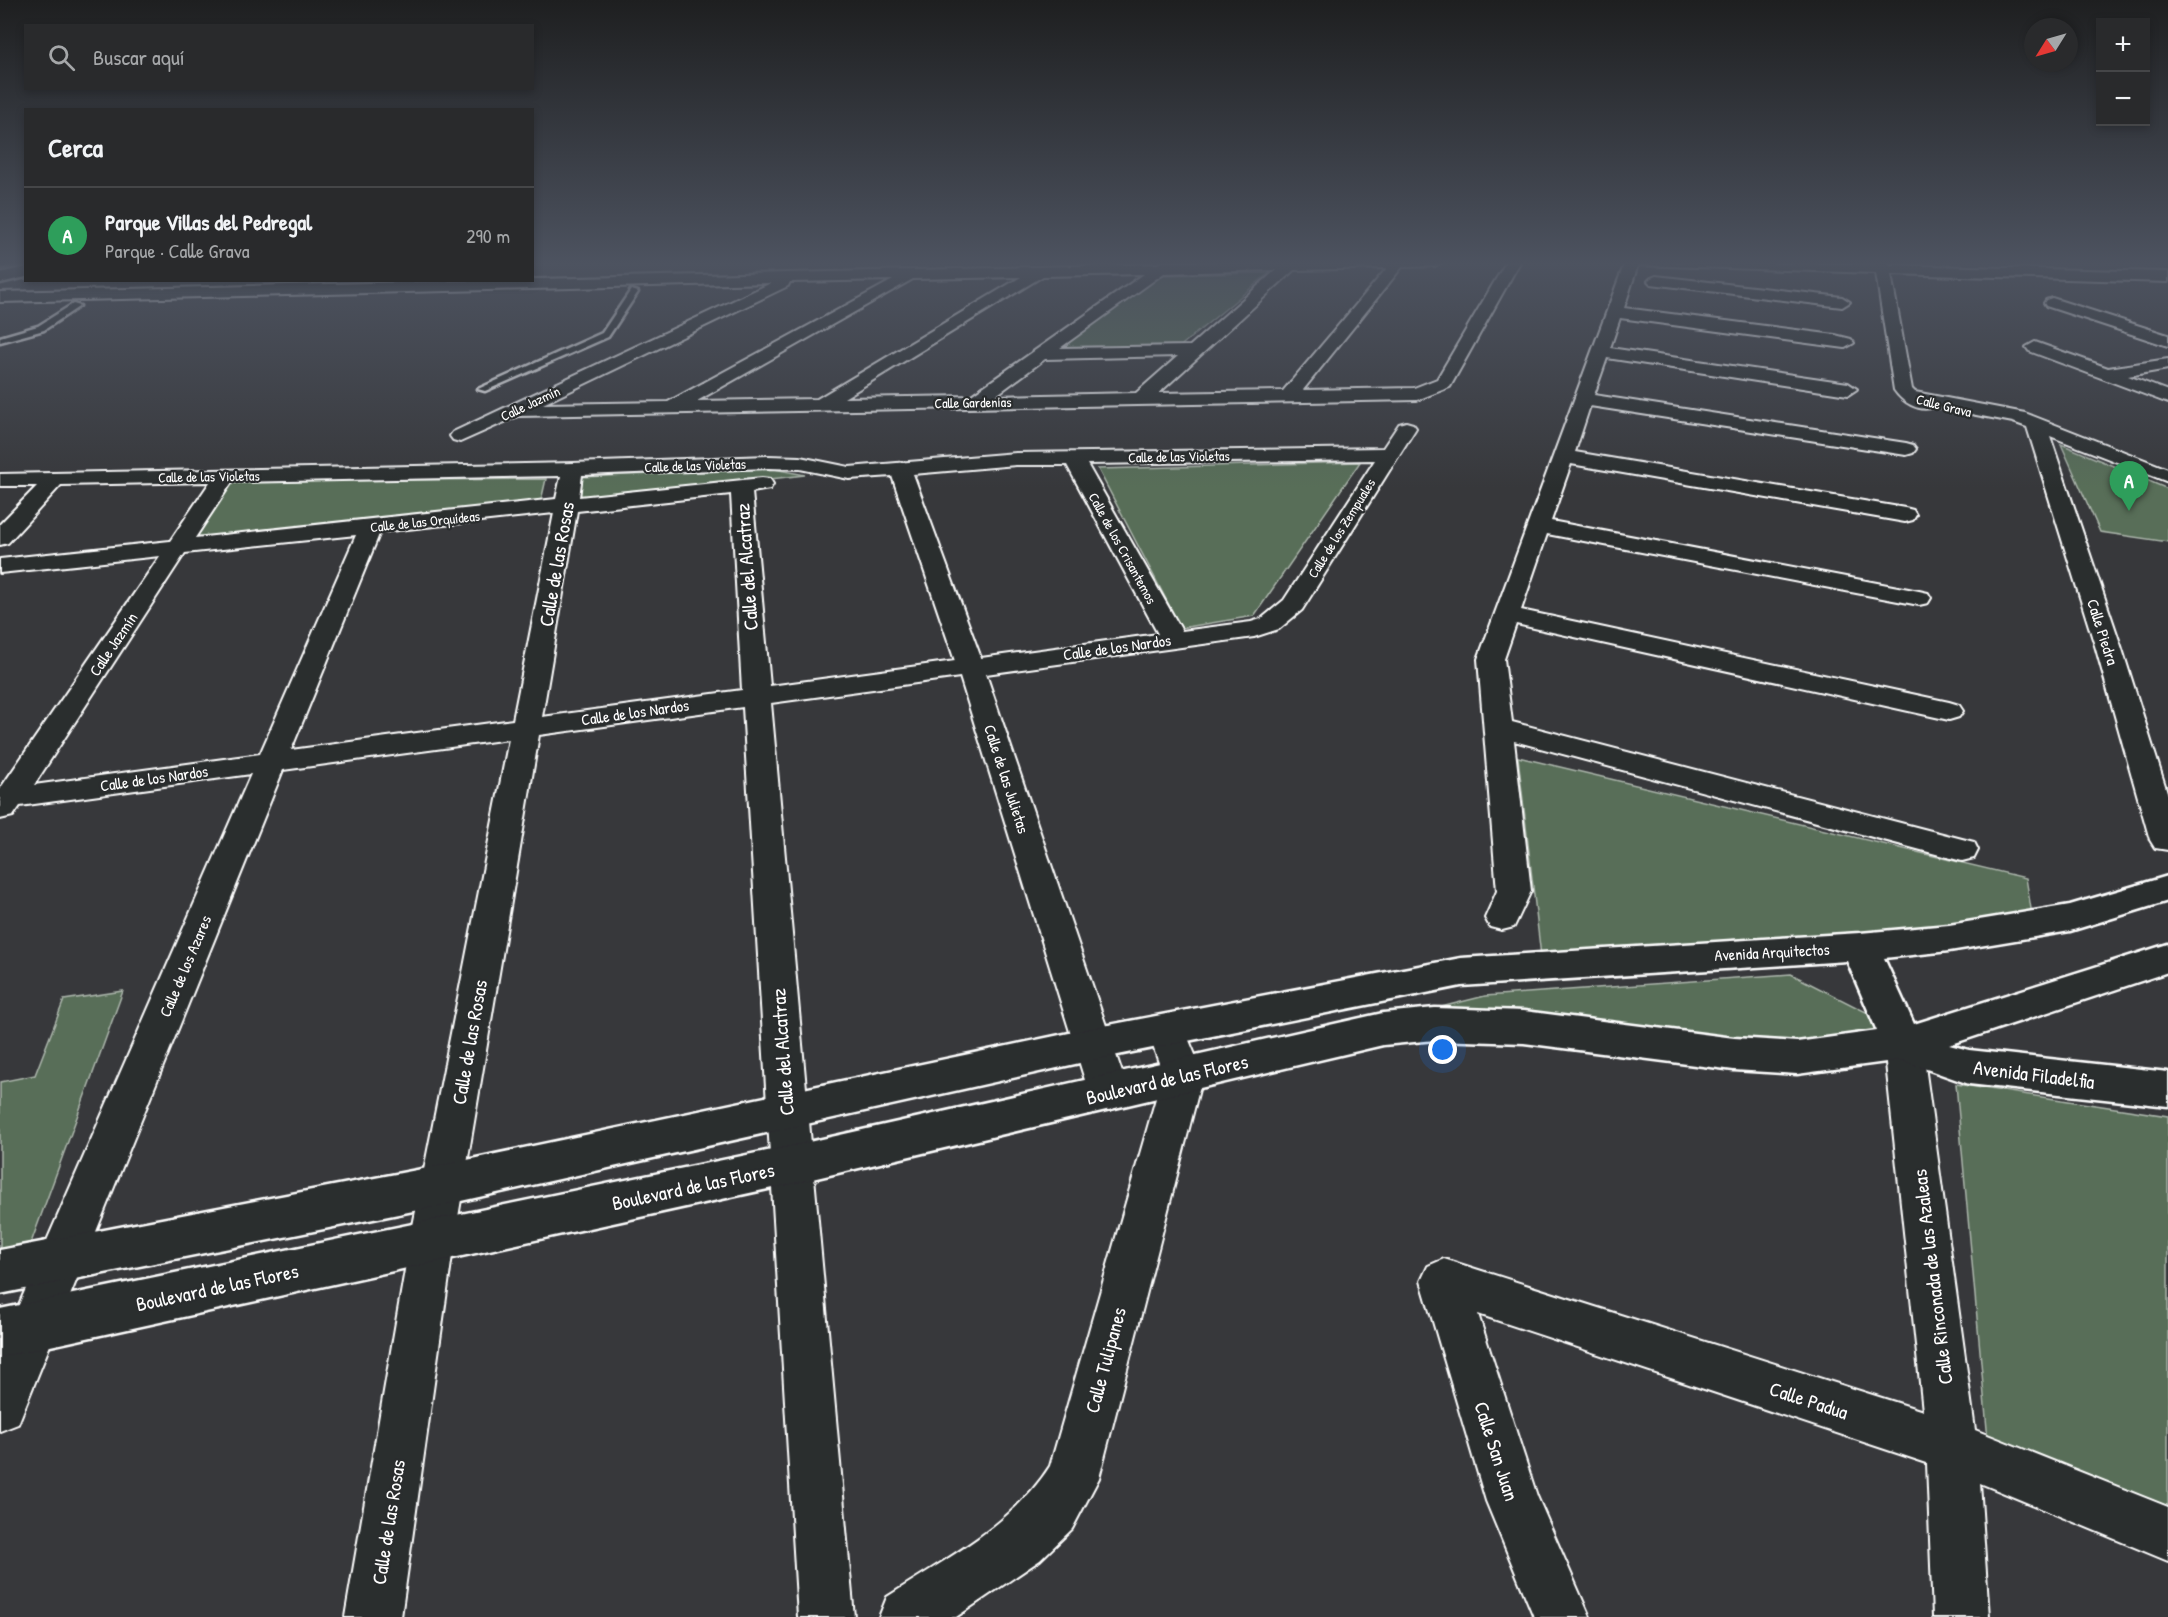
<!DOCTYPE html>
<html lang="es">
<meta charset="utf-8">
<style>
:root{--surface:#292a2c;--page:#353638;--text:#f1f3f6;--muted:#a5a7a9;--line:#454648;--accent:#ffd166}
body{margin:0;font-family:"Patrick Hand",sans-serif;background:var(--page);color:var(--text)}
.controls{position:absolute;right:18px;top:18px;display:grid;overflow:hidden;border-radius:0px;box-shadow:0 3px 9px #0003}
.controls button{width:54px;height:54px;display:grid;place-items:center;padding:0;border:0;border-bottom:2px solid var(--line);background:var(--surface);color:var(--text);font:30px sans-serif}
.compass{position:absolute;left:2024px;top:18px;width:54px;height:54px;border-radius:50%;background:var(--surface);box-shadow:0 3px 9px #0003;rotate:233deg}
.you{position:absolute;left:1443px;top:1050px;width:21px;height:21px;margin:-15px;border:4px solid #fff;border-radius:50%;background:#1a73e8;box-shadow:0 0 0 9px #1a73e833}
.badge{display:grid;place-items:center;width:39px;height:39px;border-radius:50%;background:var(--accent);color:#fff;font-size:20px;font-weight:700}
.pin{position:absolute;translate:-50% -50px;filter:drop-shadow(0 2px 3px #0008)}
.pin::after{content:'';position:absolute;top:32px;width:21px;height:18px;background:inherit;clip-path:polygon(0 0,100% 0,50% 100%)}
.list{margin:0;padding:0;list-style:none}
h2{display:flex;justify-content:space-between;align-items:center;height:78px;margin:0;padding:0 24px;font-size:26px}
h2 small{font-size:20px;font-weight:400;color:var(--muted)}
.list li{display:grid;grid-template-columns:39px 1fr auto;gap:18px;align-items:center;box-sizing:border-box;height:96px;padding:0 24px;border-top:2px solid var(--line)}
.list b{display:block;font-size:22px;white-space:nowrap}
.list p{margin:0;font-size:20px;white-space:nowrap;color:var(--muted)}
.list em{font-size:20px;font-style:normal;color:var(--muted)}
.icon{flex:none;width:33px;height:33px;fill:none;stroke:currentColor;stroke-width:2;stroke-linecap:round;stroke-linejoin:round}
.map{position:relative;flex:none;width:2168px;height:1617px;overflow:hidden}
.search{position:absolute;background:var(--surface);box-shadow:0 3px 9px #0003;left:24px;top:24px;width:510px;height:66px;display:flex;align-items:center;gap:15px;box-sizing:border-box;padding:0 21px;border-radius:0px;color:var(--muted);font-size:22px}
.panel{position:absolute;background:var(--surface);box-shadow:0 3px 9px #0003;left:24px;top:108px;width:510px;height:174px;border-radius:0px}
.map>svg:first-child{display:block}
</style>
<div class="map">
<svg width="2168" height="1617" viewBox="0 0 2168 1617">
<rect width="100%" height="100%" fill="#37383b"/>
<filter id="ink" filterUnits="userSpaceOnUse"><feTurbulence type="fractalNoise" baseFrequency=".0167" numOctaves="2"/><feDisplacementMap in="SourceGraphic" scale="12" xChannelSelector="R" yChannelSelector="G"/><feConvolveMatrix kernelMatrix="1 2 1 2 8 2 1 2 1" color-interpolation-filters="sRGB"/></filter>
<g filter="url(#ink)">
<g fill="#596e59" stroke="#acb6ac" stroke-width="1.5">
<polygon points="1269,273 1178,348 1056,350 1161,275"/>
<polygon points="2061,444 2168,489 2168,542 2100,532"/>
<polygon points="1360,462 1254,616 1181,628 1098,469"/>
<polygon points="774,469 805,475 572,502 580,477"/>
<polygon points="546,479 540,505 194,541 230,481"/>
<polygon points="1518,757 2026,878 2032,915 1806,946 1541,956"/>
<polygon points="1791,974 1870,1014 1882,1037 1794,1050 1421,1012 1485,996"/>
<polygon points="123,991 28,1251 0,1257 0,1082 35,1075 64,1000"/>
<polygon points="1956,1084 2168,1116 2168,1512 1988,1440"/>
</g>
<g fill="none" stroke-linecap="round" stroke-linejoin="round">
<g stroke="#fff" stroke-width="5">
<g id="service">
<polygon points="631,290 638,292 608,337 485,391 478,389 602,333"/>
<polygon points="73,304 80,306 44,330 0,342 0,337 38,326"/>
</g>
</g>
<g stroke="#fff" stroke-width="4">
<g id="minor">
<path d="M1163 262H1442L1435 266 1402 267 1303 390 1414 388 1437 379 1506 262H1520L1450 387 1417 400 518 416 460 442 453 440 450 436 453 432 771 283 0 302V292L1157 264ZM1387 268 1283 391 1159 393 1294 270ZM1276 270 1190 346 1060 348 1164 273ZM1144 274 970 396 844 398 1043 276ZM1021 277 817 399 697 401 913 279ZM893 280 668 402 543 404 788 286 790 282ZM1178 356 1136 393 995 396 1045 359Z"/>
<path d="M1625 262 1875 264V262H1889L1890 265 2168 272V282L1891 274 1912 389 1915 392 2025 413 2168 469V482L2050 436 2122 649 2168 795V850L2155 848 2150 840 2096 649 2027 427 2013 422 1934 407C1919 413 1902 402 1894 390L1876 273 1638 265 1624 308 1835 335 1851 339 1854 343 1845 348 1620 318 1610 348 1848 383 1857 389 1848 395 1607 358 1594 395 1906 443 1913 445 1916 449 1913 453 1906 455 1590 406 1575 452 1905 508 1913 510 1916 515 1913 520 1905 522 1571 464 1551 521 1919 591 1928 593 1931 598 1928 603 1919 605 1547 534 1521 610 1949 702 1959 705 1963 711 1959 717 1949 720 1516 624 1504 659 1512 722 1962 839 1974 842 1978 850 1974 858 1962 861 1514 741 1531 891 1514 927 1502 930 1490 927 1485 918 1497 891 1478 659Z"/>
<polygon points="1656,276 1842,297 1850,302 1842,307 1651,284 1648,281 1651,278"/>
<polygon points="2052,298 2168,335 2168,346 2046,306 2044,303 2046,300"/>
<polygon points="2035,342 2108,368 2168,359 2168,369 2128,376 2168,391 2168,403 2029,351 2026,347"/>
<path d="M1406 422 1413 424 1416 428 1302 610 1279 629 1254 637 986 674 1129 1093 1123 1105 1109 1110 1095 1105 1089 1093 960 677 771 703 854 1617H798L743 707 539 735 454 1241 401 1617H345L410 1241 509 739 283 770 18 1424 0 1431V1348L251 774 20 806 13 816 0 819V789L160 556 0 573V559L170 541 210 482 61 485 8 543 0 545V524L37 486H0V474L573 463 768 456 800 457 849 467 1016 453 1383 448 1399 424ZM1375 460 1284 600 1261 619 1251 622 1182 631 1087 464ZM1016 465H1067L1158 634 981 658 913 474ZM768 468 800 469 849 479 892 476 955 661 770 686 752 492 770 489 773 484 770 479 762 478 579 497 582 475ZM561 476 556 499 195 538 232 482ZM731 494 742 690 542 717 577 511ZM554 513 513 720 291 750 380 532ZM356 535 260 754 34 785 185 553Z"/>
<path d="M1167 1017 1181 1021 1203 1074 1099 1478 1072 1529 1040 1560 956 1617H879L887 1597C945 1559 1012 1526 1050 1466L1163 1074 1148 1032 1153 1021Z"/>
<polygon points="1903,1029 1917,1033 1922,1044 1975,1430 2168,1507 2168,1561 1980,1483 1989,1617 1933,1617 1927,1463 1478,1314 1537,1496 1590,1617 1534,1617 1486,1501 1421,1281 1428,1266 1444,1259 1923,1411 1884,1044 1889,1033"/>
</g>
</g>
<g stroke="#fff" stroke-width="5">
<g id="tertiary">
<polygon points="26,267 26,277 0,283 0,273"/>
<polygon points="2168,876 2168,901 2070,931 1949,951 1884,958 1914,1024 2168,944 2168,972 1949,1045 1969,1050 2168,1072 2168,1106 1969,1084 1901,1060 1797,1074 1734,1070 1524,1043 1435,1040 1383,1045 791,1184 0,1357 0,1309 791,1146 1383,1013 1435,1008 1524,1011 1734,1038 1797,1042 1877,1031 1847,961 1461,986 1093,1060 443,1205 0,1294 0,1250 443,1165 1093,1028 1461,958 1860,933 1949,925 2070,905"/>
</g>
</g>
<g stroke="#fff" stroke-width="5">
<polygon id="trunk" points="0,262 14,262 11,265 0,268"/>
</g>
<use href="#service" fill="#2a2d2e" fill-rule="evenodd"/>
<use href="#minor" fill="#2a2d2e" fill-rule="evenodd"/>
<use href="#tertiary" fill="#2a2d2e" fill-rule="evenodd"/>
<use href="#trunk" fill="#2a2d2e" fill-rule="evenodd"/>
</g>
</g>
<linearGradient id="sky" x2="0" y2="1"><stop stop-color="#1e1f20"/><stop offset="0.54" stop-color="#4d5360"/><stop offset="1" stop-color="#4d5360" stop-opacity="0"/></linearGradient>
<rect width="2168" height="488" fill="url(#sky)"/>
<g text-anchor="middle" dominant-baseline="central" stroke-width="4.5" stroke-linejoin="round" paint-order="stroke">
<g font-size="14" fill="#fff" stroke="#2a2d2e">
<text transform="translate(973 402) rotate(-1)">Calle Gardenias</text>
<text transform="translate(530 403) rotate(-25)">Calle Jazmín</text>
<text transform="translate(1944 405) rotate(14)">Calle Grava</text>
<text transform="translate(1179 456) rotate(-1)">Calle de las Violetas</text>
<text transform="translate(695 465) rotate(-2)">Calle de las Violetas</text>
<text transform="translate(209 476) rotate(-1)">Calle de las Violetas</text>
<text transform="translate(425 521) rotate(-6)">Calle de las Orquídeas</text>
<text transform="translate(1341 528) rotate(-58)">Calle de los Zempuales</text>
<text transform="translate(1123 548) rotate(61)">Calle de los Crisantemos</text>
</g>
<g font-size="16" fill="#fff" stroke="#2a2d2e">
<text transform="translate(2103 632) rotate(72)">Calle Piedra</text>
<text transform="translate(113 644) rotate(-56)">Calle Jazmín</text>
<text transform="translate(1117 647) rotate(-8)">Calle de los Nardos</text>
<text transform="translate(635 712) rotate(-8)">Calle de los Nardos</text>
<text transform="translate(154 778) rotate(-8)">Calle de los Nardos</text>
<text transform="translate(1007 779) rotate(72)">Calle de las Julietas</text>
<text transform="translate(1772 952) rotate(-3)">Avenida Arquitectos</text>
<text transform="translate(185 966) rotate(-67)">Calle de los Azares</text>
</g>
<g font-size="20" fill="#fff" stroke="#2a2d2e">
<text transform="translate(556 564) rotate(-80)">Calle de las Rosas</text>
<text transform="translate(746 567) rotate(-94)">Calle del Alcatraz</text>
<text transform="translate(469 1042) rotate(-80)">Calle de las Rosas</text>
<text transform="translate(782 1052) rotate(-94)">Calle del Alcatraz</text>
<text transform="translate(2034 1074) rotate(7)">Avenida Filadelfia</text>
<text transform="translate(1167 1079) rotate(-13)">Boulevard de las Flores</text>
<text transform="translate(693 1186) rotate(-12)">Boulevard de las Flores</text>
<text transform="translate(1932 1277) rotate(-97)">Calle Rinconada de las Azaleas</text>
<text transform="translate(217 1287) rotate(-12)">Boulevard de las Flores</text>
<text transform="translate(1105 1360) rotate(-75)">Calle Tulipanes</text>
<text transform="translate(1809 1400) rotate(18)">Calle Padua</text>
<text transform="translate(1497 1451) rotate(72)">Calle San Juan</text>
<text transform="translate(388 1522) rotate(-81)">Calle de las Rosas</text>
</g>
</g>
</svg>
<div class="controls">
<button>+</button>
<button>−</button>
</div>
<svg class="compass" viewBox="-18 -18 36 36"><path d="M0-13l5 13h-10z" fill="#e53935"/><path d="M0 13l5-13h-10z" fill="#a5a7a9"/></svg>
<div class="you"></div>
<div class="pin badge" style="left:2129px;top:511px;background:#2e9e5b">A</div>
<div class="search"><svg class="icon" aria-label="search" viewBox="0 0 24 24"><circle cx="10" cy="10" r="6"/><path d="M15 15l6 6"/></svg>Buscar aquí</div>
<section class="panel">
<h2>Cerca<small></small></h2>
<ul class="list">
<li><span class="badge" style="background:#2e9e5b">A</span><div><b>Parque Villas del Pedregal</b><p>Parque · Calle Grava</p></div><em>290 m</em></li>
</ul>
</section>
</div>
